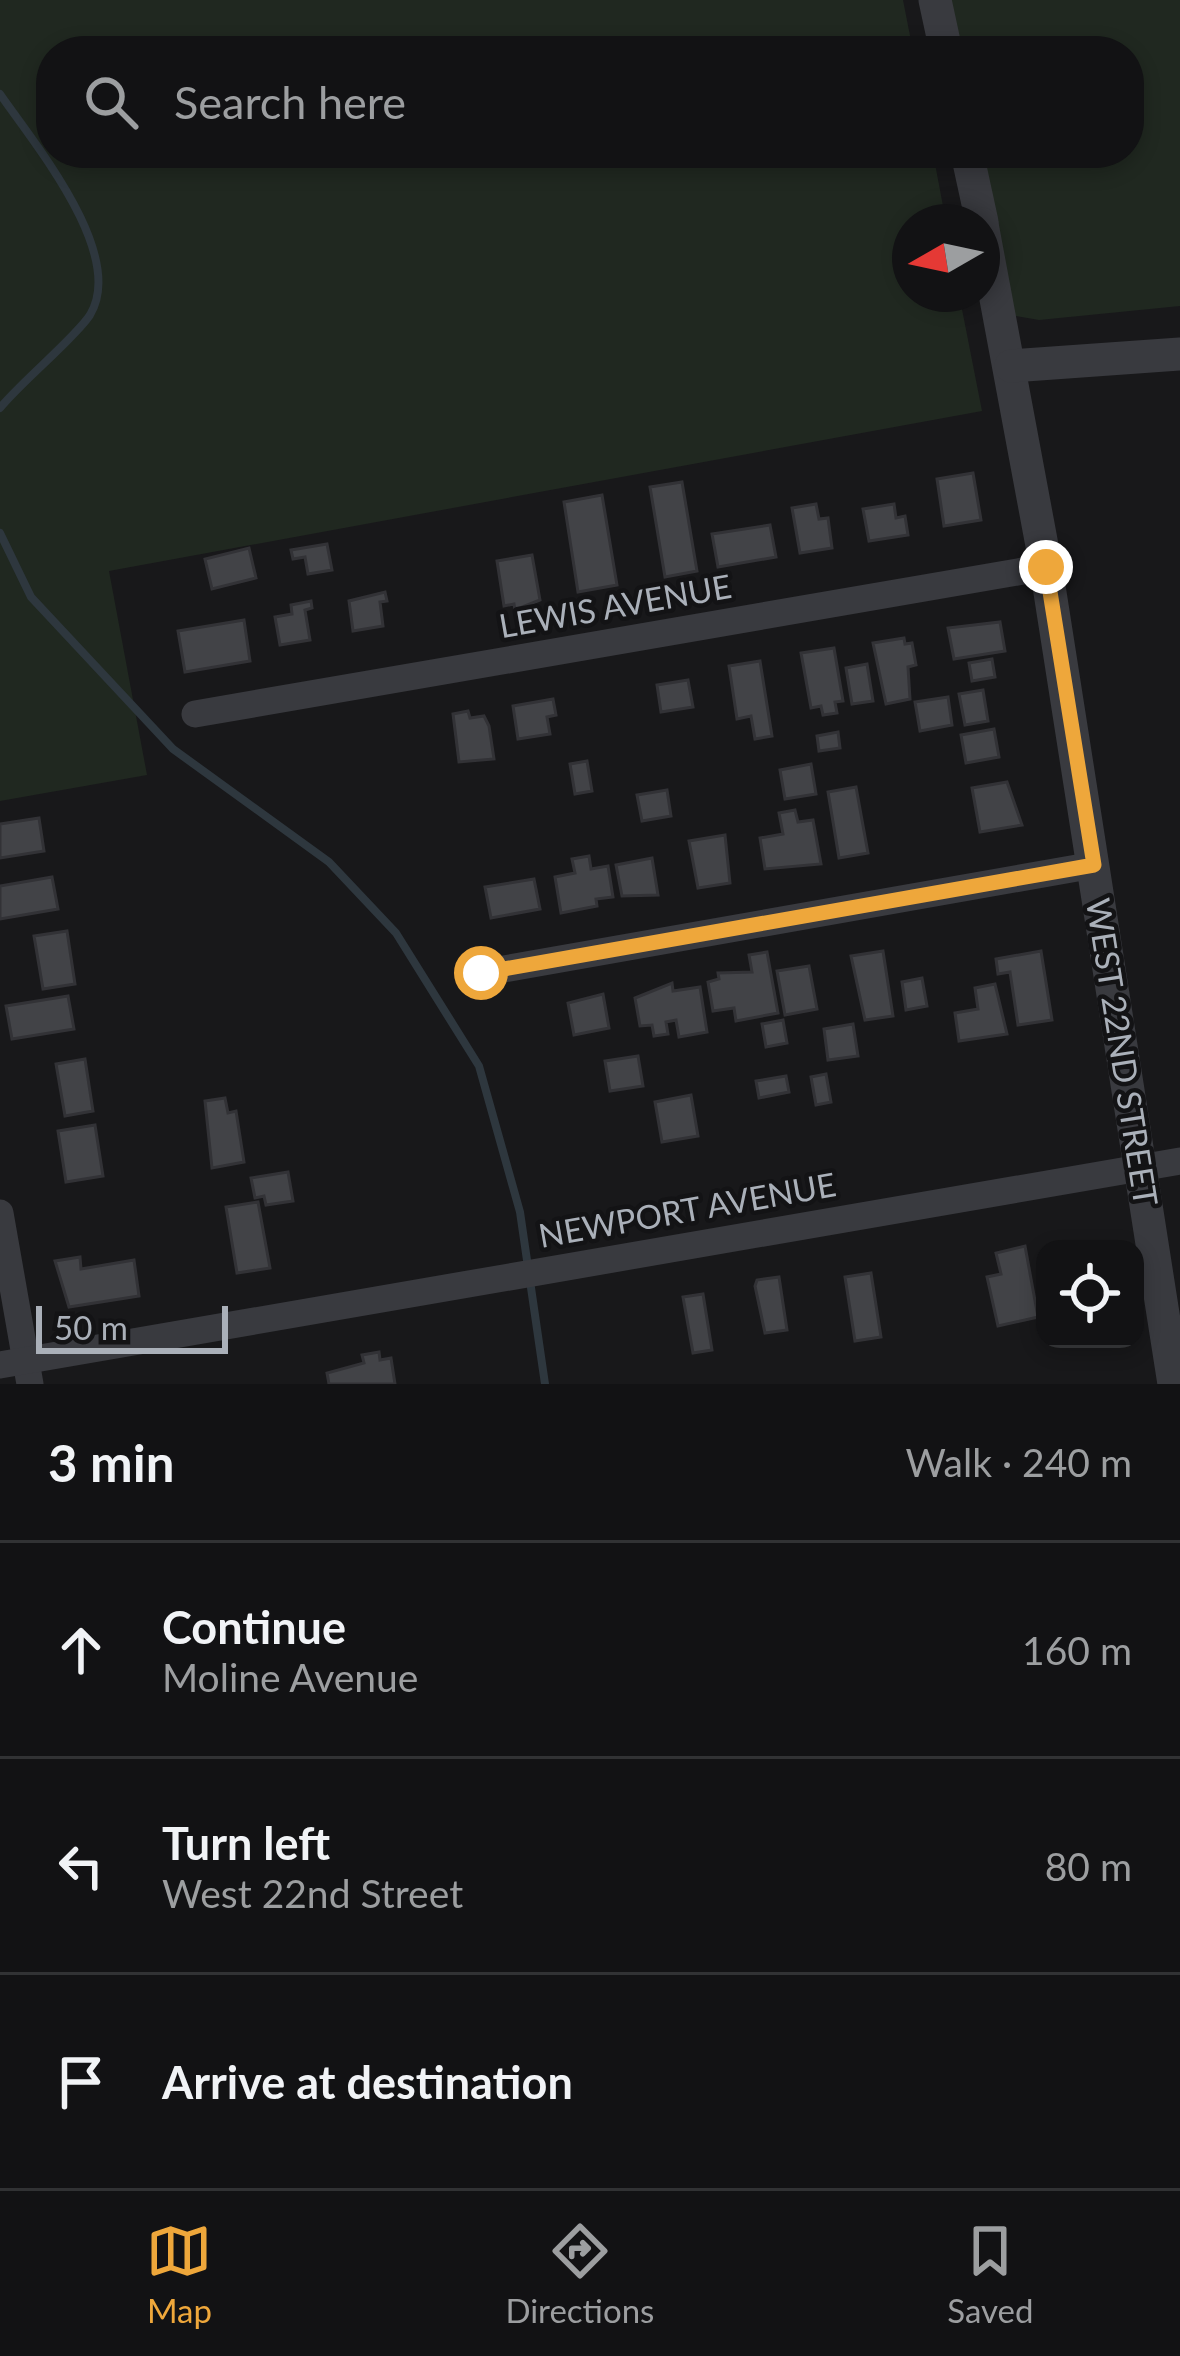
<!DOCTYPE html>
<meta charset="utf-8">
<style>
:root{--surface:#121214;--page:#1f2022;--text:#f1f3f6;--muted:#9c9ea0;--line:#313234;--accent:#eea73b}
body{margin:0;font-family:Lato,sans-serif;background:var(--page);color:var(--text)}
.controls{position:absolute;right:36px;bottom:36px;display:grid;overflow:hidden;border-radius:24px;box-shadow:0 6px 18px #0003}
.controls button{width:108px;height:108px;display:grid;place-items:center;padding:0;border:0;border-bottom:3px solid var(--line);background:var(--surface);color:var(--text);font:60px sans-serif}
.compass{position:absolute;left:892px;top:204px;width:108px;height:108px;border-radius:50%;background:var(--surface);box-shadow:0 6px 18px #0003;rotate:261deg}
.scale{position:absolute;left:36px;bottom:30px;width:192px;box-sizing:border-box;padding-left:12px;border:6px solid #aab0b9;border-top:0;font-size:33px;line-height:42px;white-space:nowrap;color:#aab0b9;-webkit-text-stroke:9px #131315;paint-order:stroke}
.stop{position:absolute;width:36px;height:36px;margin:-27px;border:9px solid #eea73b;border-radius:50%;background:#fff}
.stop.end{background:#eea73b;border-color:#fff;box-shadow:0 3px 12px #0008}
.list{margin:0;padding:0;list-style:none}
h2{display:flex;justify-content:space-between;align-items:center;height:156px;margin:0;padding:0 48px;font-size:51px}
h2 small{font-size:39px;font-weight:400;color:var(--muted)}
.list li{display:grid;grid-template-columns:78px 1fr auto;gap:36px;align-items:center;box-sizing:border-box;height:216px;padding:0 48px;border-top:3px solid var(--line)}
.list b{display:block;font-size:45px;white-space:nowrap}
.list p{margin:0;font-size:39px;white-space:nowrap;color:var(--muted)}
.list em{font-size:39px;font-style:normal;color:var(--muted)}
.icon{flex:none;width:66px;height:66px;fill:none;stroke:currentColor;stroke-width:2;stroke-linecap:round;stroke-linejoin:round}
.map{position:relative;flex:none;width:1180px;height:1384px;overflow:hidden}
.search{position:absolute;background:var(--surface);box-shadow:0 6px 18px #0003;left:36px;right:36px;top:36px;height:132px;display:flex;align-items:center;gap:30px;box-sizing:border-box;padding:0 42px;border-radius:48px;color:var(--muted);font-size:45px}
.sheet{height:804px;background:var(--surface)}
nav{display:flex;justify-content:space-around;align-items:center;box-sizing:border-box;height:168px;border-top:3px solid var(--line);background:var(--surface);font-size:33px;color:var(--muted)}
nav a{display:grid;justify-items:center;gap:6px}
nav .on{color:var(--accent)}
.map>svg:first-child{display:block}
</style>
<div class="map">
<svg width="1180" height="1384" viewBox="0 0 1180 1384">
<rect width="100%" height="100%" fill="#18181a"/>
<g fill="#202820">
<polygon points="0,0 903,0 913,51 51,51 51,153 933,153 946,222 910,222 910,294 959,294 982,411 109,571 147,775 0,801"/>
<polygon points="949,0 1180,0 1180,306 1039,320 1010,315 979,153 1129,153 1129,51 959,51"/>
</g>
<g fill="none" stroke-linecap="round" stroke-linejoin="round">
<g stroke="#2e373e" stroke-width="8">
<path d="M0 94C33 142 127 254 90 315 75 338 22 381 0 408"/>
<polyline points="0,533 31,597 173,749 329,862 396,933 479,1066 520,1212 545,1384"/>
</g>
</g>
<g fill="#424347" stroke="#323236" stroke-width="3">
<polygon points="973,473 981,520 944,526 937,479"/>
<polygon points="682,482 697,571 665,577 650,487"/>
<polygon points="602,495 617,585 578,592 564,502"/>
<polygon points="816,504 819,519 828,518 832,548 800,553 792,508"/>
<polygon points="894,504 896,518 905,516 908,535 869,541 863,509"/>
<polygon points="770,525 776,557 718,567 712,534"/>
<polygon points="327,544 332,570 308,574 305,557 293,559 291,550"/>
<polygon points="249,548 256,578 212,589 205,559"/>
<polygon points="532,555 540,600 515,610 514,604 504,606 497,561"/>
<polygon points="385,592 387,601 380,602 383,626 353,631 349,601"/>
<polygon points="311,601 312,608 305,610 310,640 280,645 275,617 292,614 291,605"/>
<polygon points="244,620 250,661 185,672 178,631"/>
<polygon points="1000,622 1005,651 954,659 948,628"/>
<polygon points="904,638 905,644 912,643 916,665 908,667 910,699 886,704 873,643"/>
<polygon points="834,648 843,701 835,702 837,713 823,715 821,706 811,708 801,653"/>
<polygon points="992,659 995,677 972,681 969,663"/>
<polygon points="760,661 772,736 755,739 751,716 737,719 729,666"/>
<polygon points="867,664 873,701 852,704 846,668"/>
<polygon points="688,680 693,707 661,712 657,685"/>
<polygon points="983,690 988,721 965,725 959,694"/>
<polygon points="948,697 952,725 920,731 915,702"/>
<polygon points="553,699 556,715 547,717 550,734 518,739 513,706"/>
<polygon points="468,711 470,718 484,716 489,726 494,759 459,762 453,714"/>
<polygon points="994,729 999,757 966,763 961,735"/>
<polygon points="838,732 840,748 819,751 817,736"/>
<polygon points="587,761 592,791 575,794 570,764"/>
<polygon points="811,764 816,794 785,799 780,770"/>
<polygon points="1007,782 1022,825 980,832 972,788"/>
<polygon points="856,787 868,853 839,858 828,792"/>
<polygon points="667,790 671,816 642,821 637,795"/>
<polygon points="795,810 798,822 813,820 821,864 765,869 760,838 783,834 779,813"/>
<polygon points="39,818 44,851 0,858 0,824"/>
<polygon points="725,835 730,883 698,888 689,841"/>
<polygon points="589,856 591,869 608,866 613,897 596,899 597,906 561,913 555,877 575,873 572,859"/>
<polygon points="652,858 658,895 622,896 616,865"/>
<polygon points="52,877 58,909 0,919 0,886"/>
<polygon points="534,879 540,909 491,918 485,887"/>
<polygon points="67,931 75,984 43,989 34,936"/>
<polygon points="883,951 893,1016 865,1020 851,956"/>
<polygon points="1041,951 1052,1020 1018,1025 1010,972 998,974 996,959"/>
<polygon points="767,952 778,1013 736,1021 734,1008 713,1011 708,982 719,979 718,973 752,972 749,955"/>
<polygon points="809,966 817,1009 785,1015 777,971"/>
<polygon points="922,978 927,1006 906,1010 902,982"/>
<polygon points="672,983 673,991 700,987 707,1032 679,1037 676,1020 666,1022 668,1034 654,1036 652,1025 640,1026 635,998"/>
<polygon points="995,984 1007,1034 959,1041 955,1013 978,1009 975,988"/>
<polygon points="603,994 609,1028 574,1035 568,1003"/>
<polygon points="68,996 74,1029 12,1039 6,1006"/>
<polygon points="783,1020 787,1043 766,1047 762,1024"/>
<polygon points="853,1024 858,1056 828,1060 824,1029"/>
<polygon points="638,1056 643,1086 610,1091 605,1061"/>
<polygon points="85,1059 93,1111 65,1116 56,1064"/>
<polygon points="826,1074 831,1102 816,1105 811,1077"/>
<polygon points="786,1076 789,1092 759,1098 756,1081"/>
<polygon points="691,1095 698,1136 662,1142 655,1102"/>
<polygon points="225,1098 228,1113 236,1111 244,1162 212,1168 205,1101"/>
<polygon points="95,1125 103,1176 66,1182 58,1131"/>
<polygon points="288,1172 293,1201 266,1205 264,1196 255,1198 251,1178"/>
<polygon points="258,1202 270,1268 237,1273 226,1207"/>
<polygon points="1025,1246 1038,1317 998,1326 987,1277 1001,1274 996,1253"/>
<polygon points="80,1257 81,1269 134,1260 139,1296 69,1307 55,1261"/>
<polygon points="871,1273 881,1337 855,1341 845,1277"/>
<polygon points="779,1277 787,1330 765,1333 755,1286 757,1280"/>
<polygon points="703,1294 712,1350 693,1353 683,1297"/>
<polygon points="379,1352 380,1360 391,1358 395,1384 329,1384 327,1373 364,1363 362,1355"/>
</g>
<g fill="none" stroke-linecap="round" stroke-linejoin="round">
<g stroke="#393a3f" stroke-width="27">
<polyline points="195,714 1046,567"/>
<polyline points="481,973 1094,865"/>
<polyline points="0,1213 30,1384"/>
<polyline points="0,1365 1180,1161"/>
</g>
<g stroke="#393a3f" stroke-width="33">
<polyline points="935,0 946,51"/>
<polyline points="967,153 982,222"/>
<polyline points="982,224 1046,567 1174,1384"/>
<polyline points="1011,366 1180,354"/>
</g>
</g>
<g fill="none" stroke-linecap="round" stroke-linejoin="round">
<polyline stroke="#eea73b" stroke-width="15" points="481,973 1094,865 1046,567"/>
</g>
<g text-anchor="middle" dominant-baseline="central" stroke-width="9" stroke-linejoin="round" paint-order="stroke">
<g font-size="33" fill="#aab0b9" stroke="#131315">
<text transform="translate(615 605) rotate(-10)">LEWIS AVENUE</text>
<text transform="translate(1123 1052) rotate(81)">WEST 22ND STREET</text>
<text transform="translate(687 1209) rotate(-10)">NEWPORT AVENUE</text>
</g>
</g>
</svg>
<div class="controls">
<button><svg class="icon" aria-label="locate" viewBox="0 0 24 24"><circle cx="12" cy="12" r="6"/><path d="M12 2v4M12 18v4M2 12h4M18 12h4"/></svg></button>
</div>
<svg class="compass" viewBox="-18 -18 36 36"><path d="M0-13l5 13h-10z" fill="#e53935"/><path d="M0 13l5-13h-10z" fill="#9c9ea0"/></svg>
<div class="scale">50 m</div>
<div class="stop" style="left:481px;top:973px"></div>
<div class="stop end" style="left:1046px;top:567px"></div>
<div class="search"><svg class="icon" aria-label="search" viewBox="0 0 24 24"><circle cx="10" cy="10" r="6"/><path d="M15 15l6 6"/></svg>Search here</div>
</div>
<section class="sheet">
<h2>3 min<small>Walk · 240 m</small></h2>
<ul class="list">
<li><svg class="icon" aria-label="ahead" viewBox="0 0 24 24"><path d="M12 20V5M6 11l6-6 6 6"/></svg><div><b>Continue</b><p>Moline Avenue</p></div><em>160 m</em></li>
<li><svg class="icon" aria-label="left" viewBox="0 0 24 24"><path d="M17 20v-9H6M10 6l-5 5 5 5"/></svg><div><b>Turn left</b><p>West 22nd Street</p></div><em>80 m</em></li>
<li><svg class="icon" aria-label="arrive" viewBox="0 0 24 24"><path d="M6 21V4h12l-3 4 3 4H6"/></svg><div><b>Arrive at destination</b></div></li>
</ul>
</section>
<nav>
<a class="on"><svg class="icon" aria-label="map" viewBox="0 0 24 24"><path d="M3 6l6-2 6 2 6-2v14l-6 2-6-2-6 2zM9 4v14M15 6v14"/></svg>Map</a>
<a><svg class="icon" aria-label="directions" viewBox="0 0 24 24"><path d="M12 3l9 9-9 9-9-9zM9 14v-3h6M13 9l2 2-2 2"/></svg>Directions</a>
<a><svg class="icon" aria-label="saved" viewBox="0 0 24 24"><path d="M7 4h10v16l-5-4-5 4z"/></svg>Saved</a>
</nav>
